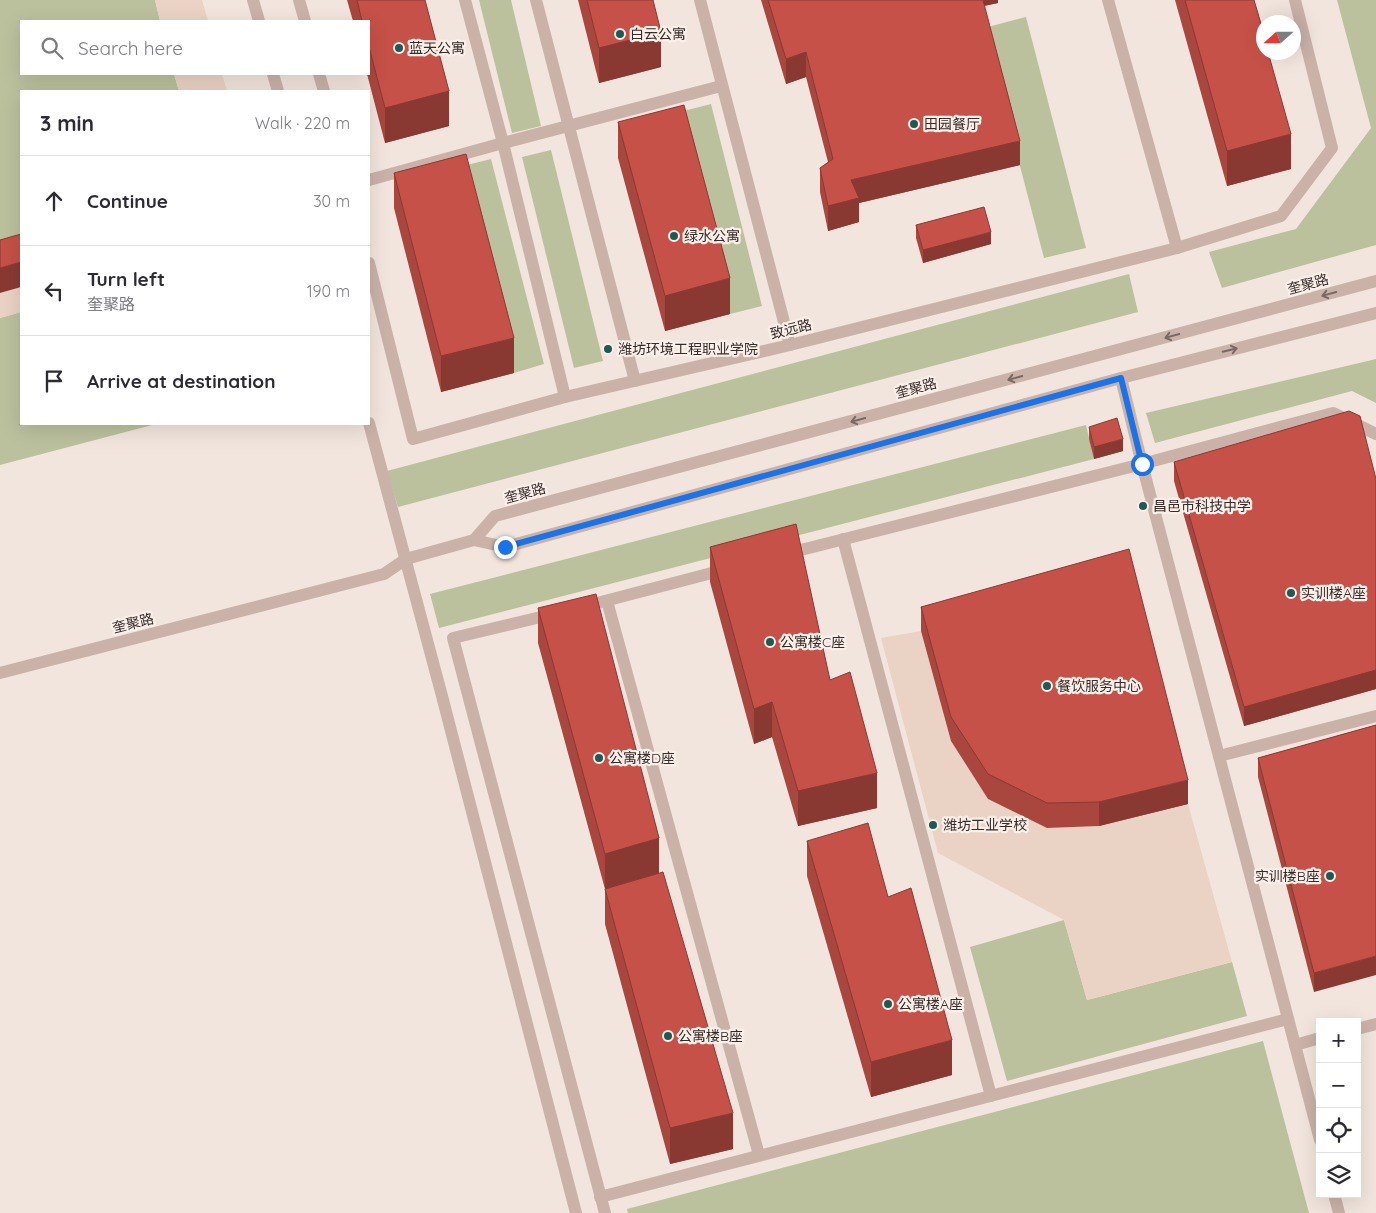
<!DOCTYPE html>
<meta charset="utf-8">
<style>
:root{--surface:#fff;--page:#f2f2f3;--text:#2b2b33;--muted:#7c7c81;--line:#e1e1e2}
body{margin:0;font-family:Quicksand,"Noto Sans SC",sans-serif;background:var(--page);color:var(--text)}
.controls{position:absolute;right:15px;bottom:15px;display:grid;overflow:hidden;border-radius:0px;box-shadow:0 5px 20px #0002}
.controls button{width:45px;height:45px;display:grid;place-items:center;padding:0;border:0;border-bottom:1px solid var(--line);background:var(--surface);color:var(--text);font:25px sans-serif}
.compass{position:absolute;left:1256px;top:15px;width:45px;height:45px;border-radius:50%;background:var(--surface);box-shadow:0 5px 20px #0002;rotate:249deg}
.stop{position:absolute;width:15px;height:15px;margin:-11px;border:4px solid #1a73e8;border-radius:50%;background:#fff}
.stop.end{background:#1a73e8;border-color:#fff;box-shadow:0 1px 5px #0008}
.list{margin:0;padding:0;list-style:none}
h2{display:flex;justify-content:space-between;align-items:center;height:65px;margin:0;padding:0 20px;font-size:21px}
h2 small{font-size:16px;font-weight:400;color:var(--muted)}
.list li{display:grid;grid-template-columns:32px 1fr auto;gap:15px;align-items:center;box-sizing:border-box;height:90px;padding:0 20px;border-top:1px solid var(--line)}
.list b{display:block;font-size:19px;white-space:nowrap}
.list p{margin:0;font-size:16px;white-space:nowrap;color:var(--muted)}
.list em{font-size:16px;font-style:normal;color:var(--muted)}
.icon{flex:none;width:28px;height:28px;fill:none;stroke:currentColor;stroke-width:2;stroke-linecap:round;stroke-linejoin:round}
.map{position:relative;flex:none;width:1376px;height:1213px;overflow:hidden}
.search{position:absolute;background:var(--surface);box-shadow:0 5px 20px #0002;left:20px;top:20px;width:350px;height:55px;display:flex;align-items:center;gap:12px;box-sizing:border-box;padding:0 18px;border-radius:0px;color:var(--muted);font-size:19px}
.panel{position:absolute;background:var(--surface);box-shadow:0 5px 20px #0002;left:20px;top:90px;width:350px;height:335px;border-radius:0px}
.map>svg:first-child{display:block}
</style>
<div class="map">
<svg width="1376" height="1213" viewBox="0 0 1376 1213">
<rect width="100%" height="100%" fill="#f2e5dd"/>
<g fill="#bbc19d">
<polygon points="0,0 155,0 160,21 21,21 21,74 174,74 179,91 21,91 21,237 0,243"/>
<polygon points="479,0 511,0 541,126 512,133"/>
<polygon points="1337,0 1376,0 1376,245 1222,288 1209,252 1296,229 1371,128"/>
<polygon points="1026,17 1086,248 1044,258 984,28"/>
<polygon points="711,104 762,306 730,314 684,140 656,118"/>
<polygon points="551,150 603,361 574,368 522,157"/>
<polygon points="491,159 544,364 514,373 466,190 427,175"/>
<polygon points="1129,274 1138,312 398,507 387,471"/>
<polygon points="21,312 21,424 156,424 0,465 0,318"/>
<polygon points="1376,359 1376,403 1352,391 1155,443 1146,413"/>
<polygon points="1086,425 1094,459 439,628 430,594"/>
<polygon points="1064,920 1087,1000 1232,962 1247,1016 1007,1081 970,947"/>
<polygon points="1263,1041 1309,1213 628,1213 627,1209"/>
</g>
<g fill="#ead3c4">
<polygon points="155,0 202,0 208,21 160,21"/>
<polygon points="174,74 222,74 227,91 179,91"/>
<polygon points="21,287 21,312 0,318 0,293"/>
<polygon points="921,631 951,741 988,799 1047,828 1099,826 1188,804 1232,962 1087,1000 1064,920 938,853 881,638"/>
</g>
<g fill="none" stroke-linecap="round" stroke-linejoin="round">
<g stroke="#cab2a9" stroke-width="12">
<polyline points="253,0 259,21"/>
<polyline points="299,0 305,21"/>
<polyline points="465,0 503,143 565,397"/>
<polyline points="536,0 635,381"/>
<polyline points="700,0 790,345"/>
<polyline points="1108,0 1177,248"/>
<polyline points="273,74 278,91"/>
<polyline points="319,74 324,91"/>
<polyline points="369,180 503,143 721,86"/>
<polyline points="369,263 413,439 565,397 790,345 1177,248 1281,216 1332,148 1295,0"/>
<polyline points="1121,378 1142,464 1320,1140"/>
<polyline points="369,423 442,696 576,1213"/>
<polyline points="843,539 991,1096"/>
<polyline points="474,540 495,516 1376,281"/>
<polyline points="785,554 1142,464 1333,413 1376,434"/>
<polyline points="607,601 759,1155"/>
<polyline points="582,607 727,569"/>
<polyline points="553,614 453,638 605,1213"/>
<polyline points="0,673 384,574 406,559 474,540 505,547 1121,378 1376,313"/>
<polyline points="1219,756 1376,716"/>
<polyline points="1357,1029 1376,1024"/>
<polyline points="1295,1045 1320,1038"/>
<polyline points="1334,1194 1339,1213"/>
<polyline points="600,1197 1288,1019"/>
</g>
</g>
<g fill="#a9463e">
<polygon points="347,0 425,0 449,126 385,143 367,74 369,74 369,21 353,21"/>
<polygon points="578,0 653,0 661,67 599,83"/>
<polygon points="761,0 998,0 998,3 984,6 1020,165 859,203 859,222 828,231 820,192 820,168 828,162 806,77 786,84"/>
<polygon points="1175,0 1254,0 1291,169 1227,186"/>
<polygon points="618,122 730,314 665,331 618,158"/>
<polygon points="394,173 514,373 441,392 394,208"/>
<polygon points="916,225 991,244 923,263 916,238"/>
<polygon points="1089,427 1123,451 1094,459 1089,439"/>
<polygon points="1174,462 1376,479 1376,689 1244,726 1174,481"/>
<polygon points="710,547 830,680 877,808 798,826 772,737 754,744 710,582"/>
<polygon points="921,607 1188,804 1099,826 1047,828 988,799 951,741 921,631"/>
<polygon points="538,608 659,873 733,1149 670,1164 605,924 605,889 538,643"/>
<polygon points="1376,725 1314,992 1258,777 1258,758"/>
<polygon points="807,841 888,897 952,1075 871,1097 807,876"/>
</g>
<g fill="#8a3932">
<polygon points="978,0 998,0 998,3 978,7"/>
<polygon points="661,32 661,67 599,83 599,48"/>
<polygon points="806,52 806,77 786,84 786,59"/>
<polygon points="449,91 449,126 385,143 385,108"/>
<polygon points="1291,134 1291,169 1227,186 1227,151"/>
<polygon points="1020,141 1020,165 859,203 859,222 828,231 828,206 851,180"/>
<polygon points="991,232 991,244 923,263 923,250"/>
<polygon points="21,262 21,287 0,293 0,268"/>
<polygon points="730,278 730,314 665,331 665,296"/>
<polygon points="514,338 514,373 441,392 441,356"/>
<polygon points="1123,439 1123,451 1094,459 1094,447"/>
<polygon points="1376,670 1376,689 1244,726 1244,707"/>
<polygon points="772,702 772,737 754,744 754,709"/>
<polygon points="877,773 877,808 798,826 798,791"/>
<polygon points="1188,780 1188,804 1099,826 1099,802"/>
<polygon points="659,838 659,873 605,889 605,854"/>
<polygon points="1376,956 1376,975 1314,992 1314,973"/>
<polygon points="952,1040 952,1075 871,1097 871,1062"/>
<polygon points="733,1113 733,1149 670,1164 670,1128"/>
</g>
<g fill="#c55148" stroke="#8a3932">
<polygon points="357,0 425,0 449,91 385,108 369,47 369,21 362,21"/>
<polygon points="587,0 653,0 661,32 599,48"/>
<polygon points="768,0 983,0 1020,141 851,180 859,198 828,206 820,168 833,159 806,52 786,59"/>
<polygon points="1185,0 1254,0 1264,34 1264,52 1268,52 1291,134 1227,151"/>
<polygon points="684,105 730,278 665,296 618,122"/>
<polygon points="466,154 514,338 441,356 394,173"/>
<polygon points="984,207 991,232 923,250 916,225"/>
<polygon points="21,234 21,262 0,268 0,240"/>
<polygon points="1349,411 1360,416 1376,479 1376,670 1244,707 1174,462"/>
<polygon points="1117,418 1123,439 1094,447 1089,427"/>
<polygon points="796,524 830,680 850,672 877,773 798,791 772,702 754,709 710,547"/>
<polygon points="1129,549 1188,780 1099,802 1047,803 988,774 951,717 921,607"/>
<polygon points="596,594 659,838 605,854 538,608"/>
<polygon points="1376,725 1376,956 1314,973 1258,758"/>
<polygon points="868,823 888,897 911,888 952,1040 871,1062 807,841"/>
<polygon points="663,872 733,1113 670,1128 605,889"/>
</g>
<defs><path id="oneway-shaft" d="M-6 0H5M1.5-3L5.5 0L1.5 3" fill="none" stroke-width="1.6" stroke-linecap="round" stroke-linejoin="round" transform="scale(1.25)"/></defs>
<g stroke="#796863">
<use href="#oneway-shaft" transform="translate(1329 294) rotate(165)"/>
<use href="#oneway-shaft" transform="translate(1172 336) rotate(165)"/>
<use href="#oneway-shaft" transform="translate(1230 350) rotate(-14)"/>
<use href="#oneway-shaft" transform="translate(1015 378) rotate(165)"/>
<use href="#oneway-shaft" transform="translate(858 420) rotate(165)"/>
</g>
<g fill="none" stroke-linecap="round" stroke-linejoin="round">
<polyline stroke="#1a73e8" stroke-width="6" points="505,547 1121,378 1142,464"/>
</g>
<g fill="#1e5953" stroke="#faefe9" stroke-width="2">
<circle cx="620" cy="34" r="5"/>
<circle cx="399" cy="48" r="5"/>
<circle cx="914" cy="124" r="5"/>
<circle cx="674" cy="236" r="5"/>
<circle cx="608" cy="349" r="5"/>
<circle cx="1143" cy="506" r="5"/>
<circle cx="1291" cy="593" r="5"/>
<circle cx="770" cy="642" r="5"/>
<circle cx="1047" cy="686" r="5"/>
<circle cx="599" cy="758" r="5"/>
<circle cx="933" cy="825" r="5"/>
<circle cx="1330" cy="876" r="5"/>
<circle cx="888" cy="1004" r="5"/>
<circle cx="668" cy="1036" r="5"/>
</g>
<g text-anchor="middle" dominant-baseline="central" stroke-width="4.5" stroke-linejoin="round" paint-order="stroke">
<g font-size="14" fill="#372b29" stroke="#faefe9" text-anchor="start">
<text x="630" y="34">白云公寓</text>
<text x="409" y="48">蓝天公寓</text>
<text x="924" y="124">田园餐厅</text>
<text x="684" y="236">绿水公寓</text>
<text x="618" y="349">潍坊环境工程职业学院</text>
<text x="1153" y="506">昌邑市科技中学</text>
<text x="1301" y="593">实训楼A座</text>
<text x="780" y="642">公寓楼C座</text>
<text x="1057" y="686">餐饮服务中心</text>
<text x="609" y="758">公寓楼D座</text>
<text x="943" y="825">潍坊工业学校</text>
<text x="1320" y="876" text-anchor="end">实训楼B座</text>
<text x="898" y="1004">公寓楼A座</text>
<text x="678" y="1036">公寓楼B座</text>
</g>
<g font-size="14" fill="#372b29" stroke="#faefe9">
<text transform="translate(1308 284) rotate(-15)">奎聚路</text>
<text transform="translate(791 329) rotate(-14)">致远路</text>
<text transform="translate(916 388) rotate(-15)">奎聚路</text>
<text transform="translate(525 493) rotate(-15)">奎聚路</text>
<text transform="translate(133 623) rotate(-14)">奎聚路</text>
</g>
</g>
</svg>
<div class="controls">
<button>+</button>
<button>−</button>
<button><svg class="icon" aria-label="locate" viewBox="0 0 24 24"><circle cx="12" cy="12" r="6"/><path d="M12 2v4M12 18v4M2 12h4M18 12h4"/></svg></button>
<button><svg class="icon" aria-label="layers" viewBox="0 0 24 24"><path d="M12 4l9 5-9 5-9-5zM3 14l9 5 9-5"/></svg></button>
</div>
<svg class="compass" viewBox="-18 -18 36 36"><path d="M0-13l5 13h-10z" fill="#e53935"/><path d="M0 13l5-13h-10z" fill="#7c7c81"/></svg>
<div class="stop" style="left:1142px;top:464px"></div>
<div class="stop end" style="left:505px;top:547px"></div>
<div class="search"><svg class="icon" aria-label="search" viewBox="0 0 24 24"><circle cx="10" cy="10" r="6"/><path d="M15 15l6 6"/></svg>Search here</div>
<section class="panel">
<h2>3 min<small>Walk · 220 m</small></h2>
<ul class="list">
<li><svg class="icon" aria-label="ahead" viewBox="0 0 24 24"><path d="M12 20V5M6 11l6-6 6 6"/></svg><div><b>Continue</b></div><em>30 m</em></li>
<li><svg class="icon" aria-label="left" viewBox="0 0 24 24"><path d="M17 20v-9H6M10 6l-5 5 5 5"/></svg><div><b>Turn left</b><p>奎聚路</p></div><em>190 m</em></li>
<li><svg class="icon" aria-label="arrive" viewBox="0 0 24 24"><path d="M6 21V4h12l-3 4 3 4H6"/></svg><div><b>Arrive at destination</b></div></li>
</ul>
</section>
</div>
